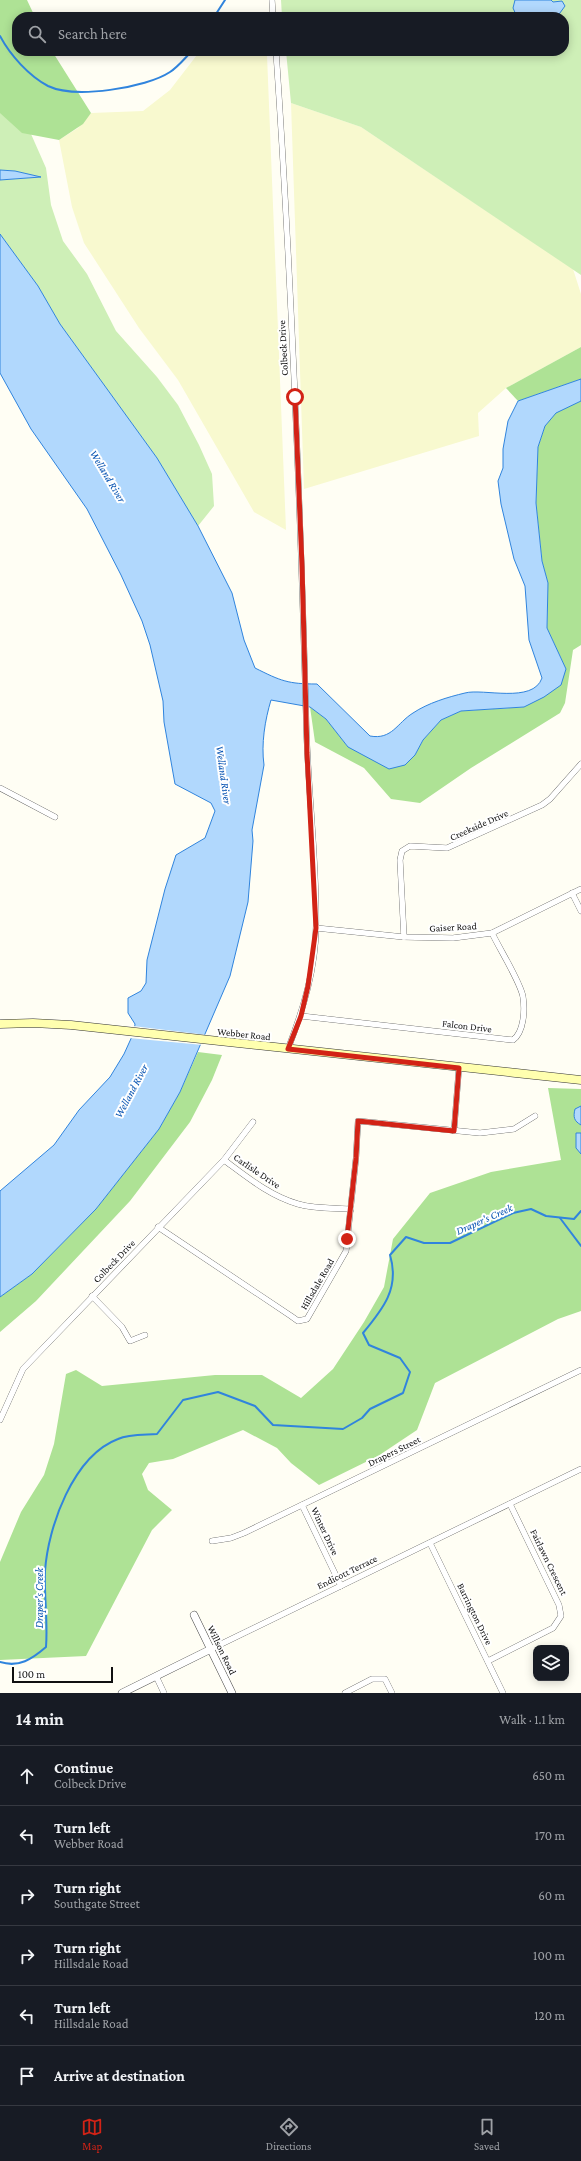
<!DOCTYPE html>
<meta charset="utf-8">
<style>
:root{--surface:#171b24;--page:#20242c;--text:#f1f3f6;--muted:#9ea1a6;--line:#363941;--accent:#d22316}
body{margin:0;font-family:"Crimson Pro",serif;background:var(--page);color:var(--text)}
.controls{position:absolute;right:12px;bottom:12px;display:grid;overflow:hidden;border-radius:8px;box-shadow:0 2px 10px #0003}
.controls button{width:36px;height:36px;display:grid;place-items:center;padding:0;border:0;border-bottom:1px solid var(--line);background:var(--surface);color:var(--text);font:20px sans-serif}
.scale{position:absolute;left:12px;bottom:10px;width:101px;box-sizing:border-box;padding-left:4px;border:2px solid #101010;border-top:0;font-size:11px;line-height:14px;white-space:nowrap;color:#101010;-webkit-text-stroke:3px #fff;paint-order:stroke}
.stop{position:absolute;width:12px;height:12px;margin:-9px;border:3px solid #d22316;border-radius:50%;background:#fff}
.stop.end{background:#d22316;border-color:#fff;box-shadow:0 1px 4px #0008}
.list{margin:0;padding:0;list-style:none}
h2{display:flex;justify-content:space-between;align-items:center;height:52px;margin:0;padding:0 16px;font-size:17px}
h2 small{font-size:13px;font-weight:400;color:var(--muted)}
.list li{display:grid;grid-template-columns:26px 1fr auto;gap:12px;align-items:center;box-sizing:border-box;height:60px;padding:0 16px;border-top:1px solid var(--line)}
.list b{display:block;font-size:15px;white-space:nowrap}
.list p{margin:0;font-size:13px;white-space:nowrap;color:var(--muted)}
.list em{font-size:13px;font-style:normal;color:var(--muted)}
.icon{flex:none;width:22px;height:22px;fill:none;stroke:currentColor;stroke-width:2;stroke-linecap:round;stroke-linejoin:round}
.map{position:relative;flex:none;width:581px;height:1693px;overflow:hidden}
.search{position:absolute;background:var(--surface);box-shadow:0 2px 10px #0003;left:12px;right:12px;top:12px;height:44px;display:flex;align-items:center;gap:10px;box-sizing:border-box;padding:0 14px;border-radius:16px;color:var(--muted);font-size:15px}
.sheet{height:412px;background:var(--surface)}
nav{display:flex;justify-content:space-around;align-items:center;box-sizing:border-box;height:56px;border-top:1px solid var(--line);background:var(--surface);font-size:11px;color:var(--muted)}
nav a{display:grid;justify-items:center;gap:2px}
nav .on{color:var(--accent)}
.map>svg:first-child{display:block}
</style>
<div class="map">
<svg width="581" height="1693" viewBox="0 0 581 1693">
<rect width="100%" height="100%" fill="#fffef4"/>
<g fill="#f8f9cf">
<polygon points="200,51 260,51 267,55 286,530 254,512 178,380 139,328 84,243 72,207 59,140 78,128 91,113 143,111 170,90"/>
<polygon points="291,103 361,127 573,269 581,294 581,347 506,388 478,413 479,436 304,489"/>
</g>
<g fill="#ceefb7">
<polygon points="281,0 581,0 581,275 361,127 291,103 286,51 564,51 564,17 282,17"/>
<polygon points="0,109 31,134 46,168 51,205 63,241 87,274 116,331 157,377 178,405 199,445 212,474 214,506 198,526 157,458 60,324 38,286 0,234 0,180 39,177 15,171 0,170"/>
</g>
<g fill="#aee295">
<polygon points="0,0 27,0 35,17 17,17 17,51 52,51 91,113 83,124 59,140 22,133 0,113"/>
<polygon points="581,347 581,379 518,401 506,388"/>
<polygon points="581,401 581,645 573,650 565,703 560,713 471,768 420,803 391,799 364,768 315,742 310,707 326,719 348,747 415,755 423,740 441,720 461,711 524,707 566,669 547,628 548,583 542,561 536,503 538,447 545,426 556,412"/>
<polygon points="198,1052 222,1055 212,1080 190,1122 130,1201 36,1301 0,1332 0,1297 32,1274 96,1209 159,1129 180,1092"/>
<polygon points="548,1088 581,1089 581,1311 558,1319 435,1383 417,1430 378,1456 319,1485 291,1463 277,1448 243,1430 173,1459 149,1463 142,1474 148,1490 172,1510 152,1530 86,1656 0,1660 0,1562 21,1512 44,1475 54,1444 66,1374 76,1370 102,1386 215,1375 262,1375 301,1398 333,1369 364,1322 384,1287 393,1239 430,1193 491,1172 561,1160"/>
</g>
<g fill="#b1d8fd" stroke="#3084dd">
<polygon points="515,0 551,0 553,2 562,1 565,6 557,17 517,17 513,8"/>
<polygon points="0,170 15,171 41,177 0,180"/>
<path d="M0 234 38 286 60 324 157 458 198 526 232 593 244 640 255 668C281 681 288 684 317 684L370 736C392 740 397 723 413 713 428 703 448 697 465 693 483 688 533 704 542 678L529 640 525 586 514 559 501 504 498 481 503 468V449L508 421 518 401 581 379V401L556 413 545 426 538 447 536 503 542 561 548 583 547 628 566 669 561 685 544 697 524 707 461 711 441 720 423 740 415 755 405 765 389 769 348 747 326 719 310 707 271 700C265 720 261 744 264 765L252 830 253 841 248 902 230 976 180 1092 159 1129 96 1209 32 1274 0 1297V1191L54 1145 79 1110 110 1077 124 1054 134 1032 135 1024 128 1013V998L141 991 146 983 147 960 165 889 176 855 205 838 215 811 211 803 175 784 164 722 163 701 150 645 142 621 121 575 87 509 31 429 0 373Z"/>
<path d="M581 1106V1125C574 1121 573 1117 575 1109Z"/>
<polygon points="576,1133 581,1133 581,1154 576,1148"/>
</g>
<polygon fill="#fffef4" points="133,1026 207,1035 203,1045 129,1038"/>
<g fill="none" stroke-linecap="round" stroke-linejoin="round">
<g stroke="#3084dd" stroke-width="2">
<polyline points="214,17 225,0"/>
<path d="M0 36C10 55 29 76 48 86 75 99 146 88 170 72 178 67 185 58 192 51"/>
<polyline points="560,1218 581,1246"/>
<path d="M0 1662C19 1668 32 1659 46 1647 48 1622 44 1597 45 1571 48 1527 73 1456 118 1439 129 1434 145 1435 157 1434L183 1400 218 1392 255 1406 273 1425 343 1429 362 1418 370 1409 403 1393 410 1372 400 1358 369 1345 363 1333C383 1309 400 1288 390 1255L406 1237 424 1243H450L513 1213 531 1209 546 1216 574 1219 581 1211"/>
</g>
<g stroke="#434343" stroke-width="6">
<g id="minor">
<polyline points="272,0 273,17"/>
<path d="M276 51C291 272 300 494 306 715 307 785 317 856 316 926 316 968 303 1010 288 1049"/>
<polyline points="0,788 55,817"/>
<polyline points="572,893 581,911"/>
<polyline points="316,928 404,937 453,938 492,933 581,889"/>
<polyline points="404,937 400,860 402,851 410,846 447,848 542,805 550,799 581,764"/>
<path d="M301 1016 513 1040C524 1032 525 1010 523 997 521 983 499 948 492 933"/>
<polyline points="454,1131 459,1067"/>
<path d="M224 1160C247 1177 270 1196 298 1204 315 1209 333 1208 351 1209"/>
<polyline points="158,1227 291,1316 298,1321 307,1319 346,1251 356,1158 358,1121 480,1133 514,1129 535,1116"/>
<polyline points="92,1296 122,1327 130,1341 145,1335"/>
<polyline points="0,1420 23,1369 224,1160 253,1122"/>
<polyline points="302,1505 341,1586"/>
<polyline points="212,1541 231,1538 244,1533 581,1370"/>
<polyline points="430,1543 503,1693"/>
<polyline points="211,1649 581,1469"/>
<polyline points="488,1661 553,1628 561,1616 559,1605 510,1504"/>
<polyline points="156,1676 164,1693"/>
<polyline points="345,1693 372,1679 385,1679 392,1693"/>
</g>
</g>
<g stroke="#434343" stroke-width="8">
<g id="tertiary">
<polyline points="194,1615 232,1693"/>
<polyline points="122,1693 211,1649"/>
</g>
</g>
<g stroke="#323232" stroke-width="9">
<polyline id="secondary" points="0,1024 33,1023 71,1025 581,1080"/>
</g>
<use href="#minor" stroke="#fff" stroke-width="5.5"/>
<use href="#tertiary" stroke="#fff" stroke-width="7"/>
<use href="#secondary" stroke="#ffffaf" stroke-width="8"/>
</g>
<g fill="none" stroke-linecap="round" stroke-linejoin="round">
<polyline stroke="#d22316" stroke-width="5" points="295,397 302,566 307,753 316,928 308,986 301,1016 288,1049 459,1068 454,1131 358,1121 356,1158 347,1239"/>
</g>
<g text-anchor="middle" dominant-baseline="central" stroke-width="4" stroke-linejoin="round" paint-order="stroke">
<g font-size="10" fill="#101010" stroke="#fff">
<text transform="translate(283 348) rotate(-93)">Colbeck Drive</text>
<text transform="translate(479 825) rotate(-24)">Creekside Drive</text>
<text transform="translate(453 927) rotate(-3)">Gaiser Road</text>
<text transform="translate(467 1026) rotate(7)">Falcon Drive</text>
<text transform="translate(244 1034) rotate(6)">Webber Road</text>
<text transform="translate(257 1171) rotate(34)">Carlisle Drive</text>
<text transform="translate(114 1261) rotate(-46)">Colbeck Drive</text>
<text transform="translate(317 1284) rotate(-60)">Hillsdale Road</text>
<text transform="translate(394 1451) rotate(-26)">Drapers Street</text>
<text transform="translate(325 1531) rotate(65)">Winter Drive</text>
<text transform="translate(549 1562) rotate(64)">Fairlawn Crescent</text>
<text transform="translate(347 1572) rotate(-26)">Endicott Terrace</text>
<text transform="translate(475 1614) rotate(64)">Barrington Drive</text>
<text transform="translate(222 1650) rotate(64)">Willson Road</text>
</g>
<g font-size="11" font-style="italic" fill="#0955b3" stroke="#fff">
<text transform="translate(108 476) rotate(59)">Welland River</text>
<text transform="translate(224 775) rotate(82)">Welland River</text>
<text transform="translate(131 1091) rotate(-62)">Welland River</text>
<text transform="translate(484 1219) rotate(-24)">Draper's Creek</text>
<text transform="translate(39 1598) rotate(-90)">Draper's Creek</text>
</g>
</g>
</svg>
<div class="controls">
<button><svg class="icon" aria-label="layers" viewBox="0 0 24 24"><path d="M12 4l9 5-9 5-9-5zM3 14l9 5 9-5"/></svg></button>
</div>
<div class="scale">100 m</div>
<div class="stop" style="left:295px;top:397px"></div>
<div class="stop end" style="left:347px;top:1239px"></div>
<div class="search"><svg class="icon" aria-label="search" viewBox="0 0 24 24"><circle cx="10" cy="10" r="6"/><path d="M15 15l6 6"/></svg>Search here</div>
</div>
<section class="sheet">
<h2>14 min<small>Walk · 1.1 km</small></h2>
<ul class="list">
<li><svg class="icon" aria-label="ahead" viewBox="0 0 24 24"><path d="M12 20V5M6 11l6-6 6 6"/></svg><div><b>Continue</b><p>Colbeck Drive</p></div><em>650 m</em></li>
<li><svg class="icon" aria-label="left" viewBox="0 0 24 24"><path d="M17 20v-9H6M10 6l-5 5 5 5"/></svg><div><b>Turn left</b><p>Webber Road</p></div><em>170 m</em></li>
<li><svg class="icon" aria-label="right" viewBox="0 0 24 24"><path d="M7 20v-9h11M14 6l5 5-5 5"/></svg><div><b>Turn right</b><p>Southgate Street</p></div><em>60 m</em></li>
<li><svg class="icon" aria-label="right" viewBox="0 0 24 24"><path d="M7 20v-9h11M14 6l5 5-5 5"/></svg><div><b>Turn right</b><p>Hillsdale Road</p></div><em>100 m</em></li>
<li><svg class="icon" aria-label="left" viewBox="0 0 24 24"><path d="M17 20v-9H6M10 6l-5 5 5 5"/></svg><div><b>Turn left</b><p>Hillsdale Road</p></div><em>120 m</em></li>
<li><svg class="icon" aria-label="arrive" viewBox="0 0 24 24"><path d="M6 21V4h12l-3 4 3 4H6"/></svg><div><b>Arrive at destination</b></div></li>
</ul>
</section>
<nav>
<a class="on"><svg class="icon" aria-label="map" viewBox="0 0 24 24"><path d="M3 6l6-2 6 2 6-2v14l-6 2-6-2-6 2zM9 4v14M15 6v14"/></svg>Map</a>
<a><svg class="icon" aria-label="directions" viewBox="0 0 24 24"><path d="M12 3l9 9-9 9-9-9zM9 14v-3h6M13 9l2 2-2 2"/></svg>Directions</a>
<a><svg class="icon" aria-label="saved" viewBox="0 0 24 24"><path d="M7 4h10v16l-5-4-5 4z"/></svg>Saved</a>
</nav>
